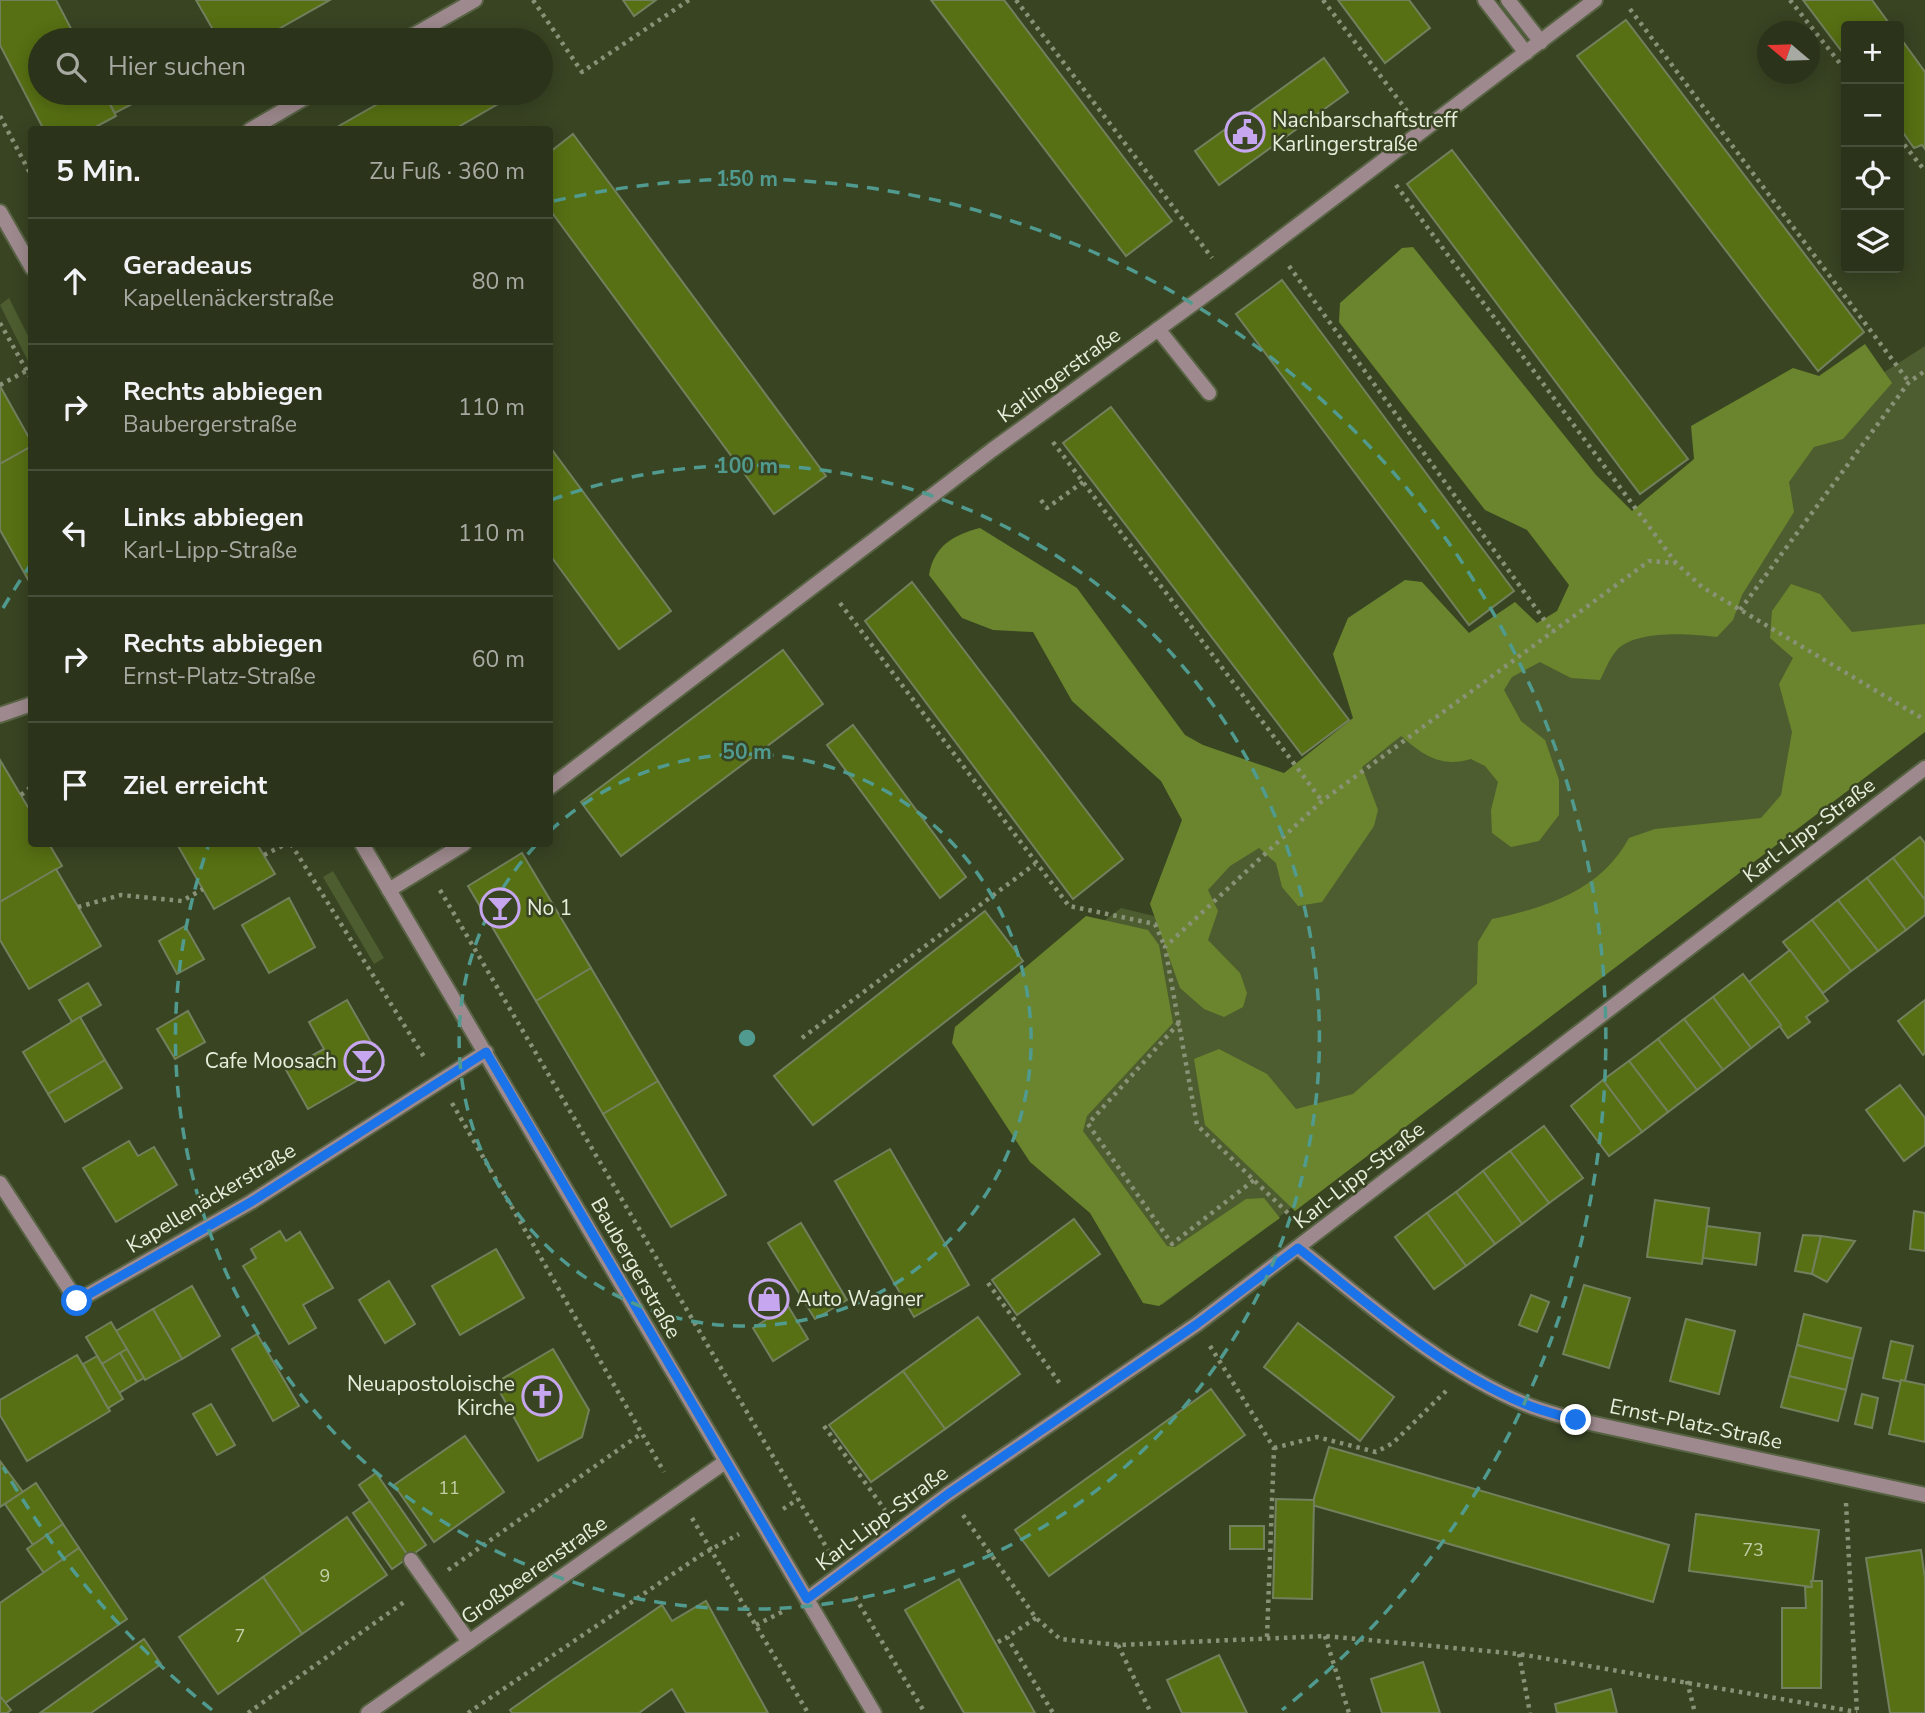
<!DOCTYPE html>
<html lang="de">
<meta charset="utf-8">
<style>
:root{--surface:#2b331a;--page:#373f27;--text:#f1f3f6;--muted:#a6aaa2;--line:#474e39}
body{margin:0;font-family:"Nunito Sans",sans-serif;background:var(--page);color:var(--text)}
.controls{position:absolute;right:21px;top:21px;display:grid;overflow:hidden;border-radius:7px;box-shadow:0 4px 18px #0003}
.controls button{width:63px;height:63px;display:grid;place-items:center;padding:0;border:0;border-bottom:2px solid var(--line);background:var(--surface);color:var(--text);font:35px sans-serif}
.compass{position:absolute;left:1757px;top:21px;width:63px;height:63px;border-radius:50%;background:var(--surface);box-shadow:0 4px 18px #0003;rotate:289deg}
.stop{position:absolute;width:21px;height:21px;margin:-16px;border:5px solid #1a73e8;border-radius:50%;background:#fff}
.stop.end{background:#1a73e8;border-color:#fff;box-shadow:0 2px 7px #0008}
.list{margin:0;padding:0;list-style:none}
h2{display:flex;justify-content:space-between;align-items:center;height:91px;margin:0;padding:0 28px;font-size:30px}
h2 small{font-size:23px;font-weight:400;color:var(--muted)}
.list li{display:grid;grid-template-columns:46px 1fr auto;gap:21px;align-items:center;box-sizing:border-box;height:126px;padding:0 28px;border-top:2px solid var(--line)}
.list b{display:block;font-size:26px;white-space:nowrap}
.list p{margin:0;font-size:23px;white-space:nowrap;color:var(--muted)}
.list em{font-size:23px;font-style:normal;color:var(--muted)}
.icon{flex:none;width:38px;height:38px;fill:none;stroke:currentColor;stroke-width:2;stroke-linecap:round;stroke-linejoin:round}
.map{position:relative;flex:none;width:1925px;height:1713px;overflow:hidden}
.search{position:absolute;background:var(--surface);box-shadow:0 4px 18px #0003;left:28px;top:28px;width:525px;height:77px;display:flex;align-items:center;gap:18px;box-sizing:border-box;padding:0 24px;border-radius:38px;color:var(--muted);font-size:26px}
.panel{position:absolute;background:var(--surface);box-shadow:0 4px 18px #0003;left:28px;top:126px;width:525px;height:721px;border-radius:7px}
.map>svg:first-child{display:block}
</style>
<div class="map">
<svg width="1925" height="1713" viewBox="0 0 1925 1713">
<rect width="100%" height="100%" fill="#394423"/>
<g fill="#4e5d2f">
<polygon points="9,298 31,342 31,367 0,305"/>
<polygon points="1925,346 1925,731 1162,1305 962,1030 1121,908 1154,916 1886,371"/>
<polygon points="333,871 384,958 374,964 323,877"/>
</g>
<g fill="#6a852d">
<path d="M1413 247 1596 475 1632 511 1694 459 1691 426 1793 368 1819 376 1865 344 1892 383 1843 439 1814 447 1789 482 1794 512 1742 595 1733 620 1717 637C1691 634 1635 629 1616 651 1609 659 1605 671 1600 680L1571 678 1540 662 1512 677 1504 690 1521 721 1545 740 1559 780V815L1539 841 1511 847 1492 833 1491 810 1498 782 1485 766 1471 759C1441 768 1423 755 1401 736L1362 767 1378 810 1374 826 1322 902 1298 906 1282 887 1276 863 1259 848 1230 866 1208 890 1218 911 1208 940 1240 973 1247 993 1243 1007 1224 1017 1204 1009 1180 988 1150 904 1182 820 1161 781 1072 701 1033 632 993 630 962 618 929 575C934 546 953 535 980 528L1077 588 1185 735 1203 745 1284 773 1353 718 1333 654 1348 618 1405 580 1422 582 1469 633 1515 602 1537 623 1557 611 1569 585 1527 530 1485 510 1339 322 1340 303 1402 248Z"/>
<path d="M1791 584 1820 594 1852 632 1925 624V732L1295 1211 1205 1125 1194 1059 1219 1049 1267 1074 1296 1109 1353 1094 1477 984 1478 942 1492 919C1547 907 1600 891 1629 838L1655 829 1761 818 1781 795 1792 732 1779 684 1793 658 1770 638 1772 611Z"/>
<polygon points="1086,916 1148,930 1159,945 1173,1023 1087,1116 1083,1131 1167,1246 1175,1247 1246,1199 1264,1198 1280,1218 1159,1306 1143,1303 1090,1213 1030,1162 952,1043 955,1027"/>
</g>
<g fill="#577013" stroke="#73805d" stroke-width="2">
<polygon points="0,0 56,0 77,40 40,40 40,93 104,93 116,116 90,130 44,130 0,45"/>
<polygon points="196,0 330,0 259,40 219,40"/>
<polygon points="623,0 656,0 634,16"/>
<polygon points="931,0 1004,0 1172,221 1126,256"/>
<polygon points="1338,0 1409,0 1430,28 1385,63"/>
<polygon points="1803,0 1872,0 1891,26 1846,26 1846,57"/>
<polygon points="1626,20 1864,332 1818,371 1577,56"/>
<polygon points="1899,36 1925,72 1925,149 1922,145 1914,148 1899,127"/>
<polygon points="1324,58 1348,92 1219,185 1195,151"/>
<polygon points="104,93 153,93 115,113"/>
<polygon points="397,93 517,93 453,130 332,130"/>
<polygon points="573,134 826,476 774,514 550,210 550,152"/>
<polygon points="1452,150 1688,459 1640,494 1407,184"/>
<polygon points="1282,280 1514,591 1469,625 1236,314"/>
<polygon points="0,386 32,443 32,446 0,464"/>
<polygon points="1111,407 1349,720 1302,755 1063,443"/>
<polygon points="32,446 32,583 30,583 0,530 0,464"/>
<polygon points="550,447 671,611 619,649 550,555"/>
<polygon points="912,582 1123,859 1073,899 865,621"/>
<polygon points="783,650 823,704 621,856 581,802"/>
<polygon points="853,725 966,877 940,898 827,745"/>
<polygon points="0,760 32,814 32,844 49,844 62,866 0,902"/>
<polygon points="1920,837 1925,843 1925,900 1893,858"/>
<polygon points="177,844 257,844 275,874 214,909"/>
<polygon points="522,853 591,968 536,1001 468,886"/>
<polygon points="1893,858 1925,900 1925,915 1906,930 1867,878"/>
<polygon points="56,869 101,946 29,989 0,940 0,902"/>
<polygon points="1867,878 1906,930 1878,951 1838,900"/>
<polygon points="289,898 315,947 269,973 242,925"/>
<polygon points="1838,900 1878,951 1851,971 1812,920"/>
<polygon points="985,911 1023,961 813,1125 774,1076"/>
<polygon points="1812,920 1851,971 1823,993 1783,942"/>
<polygon points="185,926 204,959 177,974 159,941"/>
<polygon points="1790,950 1828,1001 1806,1017 1810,1022 1788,1038 1749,982"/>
<polygon points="591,968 658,1081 603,1114 536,1001"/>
<polygon points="1743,974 1781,1025 1751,1048 1713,997"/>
<polygon points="88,983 101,1005 72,1022 59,1000"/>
<polygon points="1713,997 1751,1048 1723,1070 1684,1019"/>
<polygon points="347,1000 384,1065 308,1109 286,1070 324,1049 309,1022"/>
<polygon points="1925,1000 1925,1053 1923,1055 1898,1021"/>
<polygon points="188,1011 205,1042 175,1059 157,1029"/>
<polygon points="80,1017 105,1060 48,1094 23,1052"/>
<polygon points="1684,1019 1723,1070 1697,1090 1658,1039"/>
<polygon points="1658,1039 1697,1090 1668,1112 1629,1061"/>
<polygon points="105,1060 122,1088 65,1122 48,1094"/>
<polygon points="1629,1061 1668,1112 1642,1132 1603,1080"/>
<polygon points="1603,1080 1642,1132 1609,1156 1571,1106"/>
<polygon points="658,1081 726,1195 671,1227 603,1114"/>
<polygon points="1900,1085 1925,1118 1925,1145 1904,1161 1866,1110"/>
<polygon points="1544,1126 1583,1178 1549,1203 1510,1151"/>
<polygon points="129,1141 138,1156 154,1147 177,1185 116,1222 83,1168"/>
<polygon points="890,1149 969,1285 914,1317 835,1181"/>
<polygon points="1510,1151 1549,1203 1522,1224 1483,1171"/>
<polygon points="1483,1171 1522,1224 1495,1244 1456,1192"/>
<polygon points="1456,1192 1495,1244 1466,1266 1427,1213"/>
<polygon points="1655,1200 1709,1208 1702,1264 1647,1257"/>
<polygon points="1914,1211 1925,1213 1925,1251 1910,1249"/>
<polygon points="1427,1213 1466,1266 1434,1289 1395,1237"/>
<polygon points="1074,1219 1100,1254 1017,1315 992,1280"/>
<polygon points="801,1223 847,1300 815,1319 768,1243"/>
<polygon points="1707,1226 1760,1233 1756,1265 1703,1258"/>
<polygon points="280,1231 286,1241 300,1232 333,1288 303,1305 316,1328 289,1344 243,1266 256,1258 251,1249"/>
<polygon points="1803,1235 1821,1236 1812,1274 1795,1271"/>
<polygon points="1821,1236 1855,1241 1827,1282 1812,1274"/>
<polygon points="496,1249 524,1298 460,1335 432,1286"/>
<polygon points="389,1281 415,1324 385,1343 359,1300"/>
<polygon points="1584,1285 1630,1298 1609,1368 1563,1354"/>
<polygon points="192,1286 220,1336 182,1359 153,1309"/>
<polygon points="1531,1295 1549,1302 1537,1332 1519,1325"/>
<polygon points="788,1306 808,1339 773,1361 753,1328"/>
<polygon points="153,1309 182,1359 145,1380 116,1331"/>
<polygon points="1804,1314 1861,1328 1853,1359 1797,1345"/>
<polygon points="978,1317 1020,1374 945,1429 903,1371"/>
<polygon points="1686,1319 1735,1331 1719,1394 1670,1381"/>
<polygon points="111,1322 127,1349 102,1364 86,1337"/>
<polygon points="1298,1323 1394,1397 1360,1441 1264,1367"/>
<polygon points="257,1334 299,1406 273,1421 232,1349"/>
<polygon points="1891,1341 1913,1346 1905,1381 1901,1382 1883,1378"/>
<polygon points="1797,1345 1853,1359 1846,1390 1789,1376"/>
<polygon points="127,1349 144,1378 137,1382 120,1353"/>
<polygon points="553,1349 589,1410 582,1437 538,1461 495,1383"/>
<polygon points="120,1353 137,1382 119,1393 102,1364"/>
<polygon points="77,1355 110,1411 27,1461 0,1415 0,1400"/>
<polygon points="97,1356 123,1399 108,1408 83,1364"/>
<polygon points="903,1371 945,1429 871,1482 829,1425"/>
<polygon points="1789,1376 1846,1390 1838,1421 1781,1407"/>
<polygon points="1901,1380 1925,1385 1925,1442 1889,1434"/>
<polygon points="1211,1389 1245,1435 1049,1576 1015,1530"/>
<polygon points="1862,1394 1878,1398 1872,1428 1855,1424"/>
<polygon points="211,1404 235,1445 217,1455 193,1414"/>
<polygon points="465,1436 504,1492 434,1542 394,1485"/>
<polygon points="1329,1447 1669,1545 1653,1602 1312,1505"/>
<polygon points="0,1461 23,1492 0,1507"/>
<polygon points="376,1473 426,1545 409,1557 359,1485"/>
<polygon points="36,1483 63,1524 33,1545 5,1504"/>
<polygon points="1276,1499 1314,1500 1312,1599 1273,1598"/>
<polygon points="370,1501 409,1557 392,1569 353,1513"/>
<polygon points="1696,1514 1819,1530 1812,1587 1689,1571"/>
<polygon points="347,1517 387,1575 302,1634 263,1577"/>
<polygon points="63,1524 79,1548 44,1573 27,1549"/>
<rect x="1230" y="1526" width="34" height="23"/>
<polygon points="79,1548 127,1619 5,1703 0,1696 0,1603"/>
<polygon points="1921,1550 1925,1578 1925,1713 1890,1713 1866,1558"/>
<polygon points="263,1577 302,1634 218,1694 179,1637"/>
<polygon points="959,1579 1035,1713 964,1713 905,1610"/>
<polygon points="1811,1581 1822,1581 1821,1688 1782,1688 1782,1608 1806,1608 1805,1587 1812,1587"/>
<polygon points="706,1601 768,1713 686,1713 672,1689 639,1713 512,1713 510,1710 551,1681 662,1605 672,1621"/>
<polygon points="144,1639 161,1664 91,1713 40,1713"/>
<polygon points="1219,1655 1247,1713 1182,1713 1167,1680"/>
<polygon points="1423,1662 1440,1713 1382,1713 1371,1679"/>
<polygon points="1611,1689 1617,1713 1557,1713 1555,1704"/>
<polygon points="0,1696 11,1710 7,1713 0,1713"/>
</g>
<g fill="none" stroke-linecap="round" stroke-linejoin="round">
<g stroke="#586344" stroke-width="18">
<g id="service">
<polyline points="1485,0 1526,53"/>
<polyline points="1508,0 1541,42"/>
<polyline points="1158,329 1209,393"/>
<polyline points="0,715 32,704"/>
<polyline points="411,1560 469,1642"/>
</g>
</g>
<g stroke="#586344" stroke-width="18">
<g id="minor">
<polyline points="405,40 475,0"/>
<polyline points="250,130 313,93"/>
<polyline points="550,787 992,450 1227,279 1595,0"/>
<polyline points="389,890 464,844"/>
<polyline points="0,1183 77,1301 251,1202 486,1052"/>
<path d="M1298 1248C1370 1305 1439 1368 1525 1404 1541 1411 1559 1415 1576 1420L1925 1495"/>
<polyline points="807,1599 948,1494 1197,1324 1925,768"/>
<polyline points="368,1713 725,1462"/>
</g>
</g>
<g stroke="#586344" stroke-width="18">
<g id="tertiary">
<polyline points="0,212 32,268"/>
<polyline points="362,844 874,1713"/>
</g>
</g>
<g stroke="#899277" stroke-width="4.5" stroke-dasharray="3.5 5" stroke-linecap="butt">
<polyline points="533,0 582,72 689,0"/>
<polyline points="1016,0 1212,258"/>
<polyline points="1323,0 1407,111"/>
<polyline points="1790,0 1846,71"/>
<polyline points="1630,9 1909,382"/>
<polyline points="0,116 32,177"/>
<polyline points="1899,138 1925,171"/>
<polyline points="1396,185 1676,563"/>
<polyline points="1289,266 1553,632"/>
<polyline points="0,323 32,380"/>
<polyline points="0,385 26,371"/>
<polyline points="1053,442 1322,801"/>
<polyline points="1041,500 1047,508 1083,482"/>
<polyline points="840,603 1069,906 1155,924 1165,947"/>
<polyline points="1740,610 1909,382 1925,371"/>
<polyline points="21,795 32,786"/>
<polyline points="291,844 426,1060"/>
<polyline points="264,855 286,844"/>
<polyline points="440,890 828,1550"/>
<polyline points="78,907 121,895 182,901 203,889"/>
<polyline points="1179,1023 1088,1124 1172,1244 1254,1180"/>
<polyline points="802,1038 1035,864"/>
<polyline points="452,1103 664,1472"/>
<polyline points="1294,1219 1197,1125 1165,947 1322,801 1649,561 1676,563 1702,587 1925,720"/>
<polyline points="988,1283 1061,1385"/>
<polyline points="1210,1346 1274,1448 1267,1637"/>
<polyline points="824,1426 885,1510"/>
<polyline points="1274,1448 1317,1437 1376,1452 1393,1443 1446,1391"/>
<polyline points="1846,1503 1857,1713"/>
<polyline points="783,1509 798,1499"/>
<polyline points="963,1515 1036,1618 1060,1639 1118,1645 1325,1636 1519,1654 1857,1712"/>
<polyline points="692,1518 808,1713"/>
<polyline points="448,1570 642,1433"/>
<polyline points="855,1597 925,1713"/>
<polyline points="1036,1618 1007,1637 1053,1713"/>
<polyline points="756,1625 784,1611"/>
<polyline points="1325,1636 1349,1713"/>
<polyline points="998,1642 1007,1637"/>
<polyline points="1118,1645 1151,1713"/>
<polyline points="1519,1654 1530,1713"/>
<polyline points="1687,1681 1695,1713"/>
<polyline points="248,1713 407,1600"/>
<polyline points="468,1713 701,1555 739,1534"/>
</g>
<use href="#service" stroke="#9e8a8e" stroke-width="14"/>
<use href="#minor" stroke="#9e8a8e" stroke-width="14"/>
<use href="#tertiary" stroke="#9e8a8e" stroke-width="14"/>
</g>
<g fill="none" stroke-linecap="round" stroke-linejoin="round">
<path stroke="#1a73e8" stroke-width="9" d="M77 1301 251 1202 486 1052 807 1599 948 1494 1197 1324 1298 1248C1370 1305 1439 1368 1525 1404 1541 1411 1559 1415 1576 1420"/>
</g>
<g fill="none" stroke="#509a8f" stroke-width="3.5" stroke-dasharray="12 9">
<path d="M550 831A286 286 0 1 1 536 845"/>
<path d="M551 500A572 572 0 1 1 208 847"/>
<path d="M212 1710A859 859 0 0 1 3 1467M3 608A859 859 0 0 1 31 564M554 201A859 859 0 0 1 1282 1710"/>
</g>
<defs>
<g id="civic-ring" transform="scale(2.0125)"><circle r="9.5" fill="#394423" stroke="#c7a6f0" stroke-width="1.5"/><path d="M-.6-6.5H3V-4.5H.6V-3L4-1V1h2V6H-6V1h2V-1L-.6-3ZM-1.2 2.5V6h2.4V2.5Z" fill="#c7a6f0"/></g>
<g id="bar-ring" transform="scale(2.0125)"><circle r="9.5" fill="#394423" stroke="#c7a6f0" stroke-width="1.5"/><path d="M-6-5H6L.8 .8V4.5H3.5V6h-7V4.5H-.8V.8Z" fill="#c7a6f0"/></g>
<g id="shop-ring" transform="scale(2.0125)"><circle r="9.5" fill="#394423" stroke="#c7a6f0" stroke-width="1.5"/><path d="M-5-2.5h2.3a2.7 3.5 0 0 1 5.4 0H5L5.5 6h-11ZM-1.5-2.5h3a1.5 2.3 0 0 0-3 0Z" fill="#c7a6f0"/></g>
<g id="church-ring" transform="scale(2.0125)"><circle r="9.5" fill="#394423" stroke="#c7a6f0" stroke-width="1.5"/><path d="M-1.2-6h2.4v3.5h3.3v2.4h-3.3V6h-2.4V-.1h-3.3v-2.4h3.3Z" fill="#c7a6f0"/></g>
</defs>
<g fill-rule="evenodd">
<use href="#civic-ring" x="1245" y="132"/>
<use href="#bar-ring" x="500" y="908"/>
<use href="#bar-ring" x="364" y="1061"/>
<use href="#shop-ring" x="769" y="1299"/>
<use href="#church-ring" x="542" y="1396"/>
</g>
<g text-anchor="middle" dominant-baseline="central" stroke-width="5" stroke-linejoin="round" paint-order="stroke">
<g font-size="18" fill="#c3cea9">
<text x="449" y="1488">11</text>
<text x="1753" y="1550">73</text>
<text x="325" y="1576">9</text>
<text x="240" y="1636">7</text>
</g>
<g font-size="21" fill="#e7eedb" stroke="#394423" text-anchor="start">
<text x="1272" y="120">Nachbarschaftstreff<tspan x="1272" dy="24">Karlingerstraße</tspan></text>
<text x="527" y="908">No 1</text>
<text x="337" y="1061" text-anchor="end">Cafe Moosach</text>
<text x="796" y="1299">Auto Wagner</text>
<text x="515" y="1384" text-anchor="end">Neuapostoloische<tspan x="515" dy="24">Kirche</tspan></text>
</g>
<g font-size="21" fill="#e7eedb" stroke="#394423">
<text transform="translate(1059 375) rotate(-36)">Karlingerstraße</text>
<text transform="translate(1809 830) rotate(-37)">Karl-Lipp-Straße</text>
<text transform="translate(1359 1175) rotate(-38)">Karl-Lipp-Straße</text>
<text transform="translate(211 1198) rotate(-31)">Kapellenäckerstraße</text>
<text transform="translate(636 1268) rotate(60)">Baubergerstraße</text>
<text transform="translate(1696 1424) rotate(12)">Ernst-Platz-Straße</text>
<text transform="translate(882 1518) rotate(-37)">Karl-Lipp-Straße</text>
<text transform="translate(534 1570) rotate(-35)">Großbeerenstraße</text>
</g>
</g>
<circle cx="747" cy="1038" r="10" fill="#509a8f" stroke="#394423" stroke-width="3.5"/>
<g font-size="21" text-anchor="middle" font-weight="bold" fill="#509a8f" stroke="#394423" stroke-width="5" stroke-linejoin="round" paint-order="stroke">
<text x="747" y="186">150 m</text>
<text x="747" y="473">100 m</text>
<text x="747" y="759">50 m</text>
</g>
</svg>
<div class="controls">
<button>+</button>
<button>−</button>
<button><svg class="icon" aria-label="locate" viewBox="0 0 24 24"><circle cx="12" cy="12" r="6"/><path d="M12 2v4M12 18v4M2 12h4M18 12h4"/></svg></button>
<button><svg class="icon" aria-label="layers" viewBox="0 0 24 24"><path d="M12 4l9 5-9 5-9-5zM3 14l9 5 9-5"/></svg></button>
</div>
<svg class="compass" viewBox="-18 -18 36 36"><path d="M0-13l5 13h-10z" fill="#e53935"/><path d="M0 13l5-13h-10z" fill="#a6aaa2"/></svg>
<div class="stop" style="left:77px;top:1301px"></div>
<div class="stop end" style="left:1576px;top:1420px"></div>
<div class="search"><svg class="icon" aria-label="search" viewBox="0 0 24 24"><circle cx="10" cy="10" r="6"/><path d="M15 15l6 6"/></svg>Hier suchen</div>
<section class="panel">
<h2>5 Min.<small>Zu Fuß · 360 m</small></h2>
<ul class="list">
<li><svg class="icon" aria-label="ahead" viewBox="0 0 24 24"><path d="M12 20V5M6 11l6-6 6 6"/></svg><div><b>Geradeaus</b><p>Kapellenäckerstraße</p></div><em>80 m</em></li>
<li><svg class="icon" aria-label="right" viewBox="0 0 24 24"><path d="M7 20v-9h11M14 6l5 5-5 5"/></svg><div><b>Rechts abbiegen</b><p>Baubergerstraße</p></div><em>110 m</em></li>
<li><svg class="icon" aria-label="left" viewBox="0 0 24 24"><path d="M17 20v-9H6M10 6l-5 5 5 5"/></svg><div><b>Links abbiegen</b><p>Karl-Lipp-Straße</p></div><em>110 m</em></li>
<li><svg class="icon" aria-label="right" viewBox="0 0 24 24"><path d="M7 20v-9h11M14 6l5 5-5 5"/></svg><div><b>Rechts abbiegen</b><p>Ernst-Platz-Straße</p></div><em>60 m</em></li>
<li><svg class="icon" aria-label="arrive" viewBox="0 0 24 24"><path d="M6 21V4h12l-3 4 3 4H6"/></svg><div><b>Ziel erreicht</b></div></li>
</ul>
</section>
</div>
